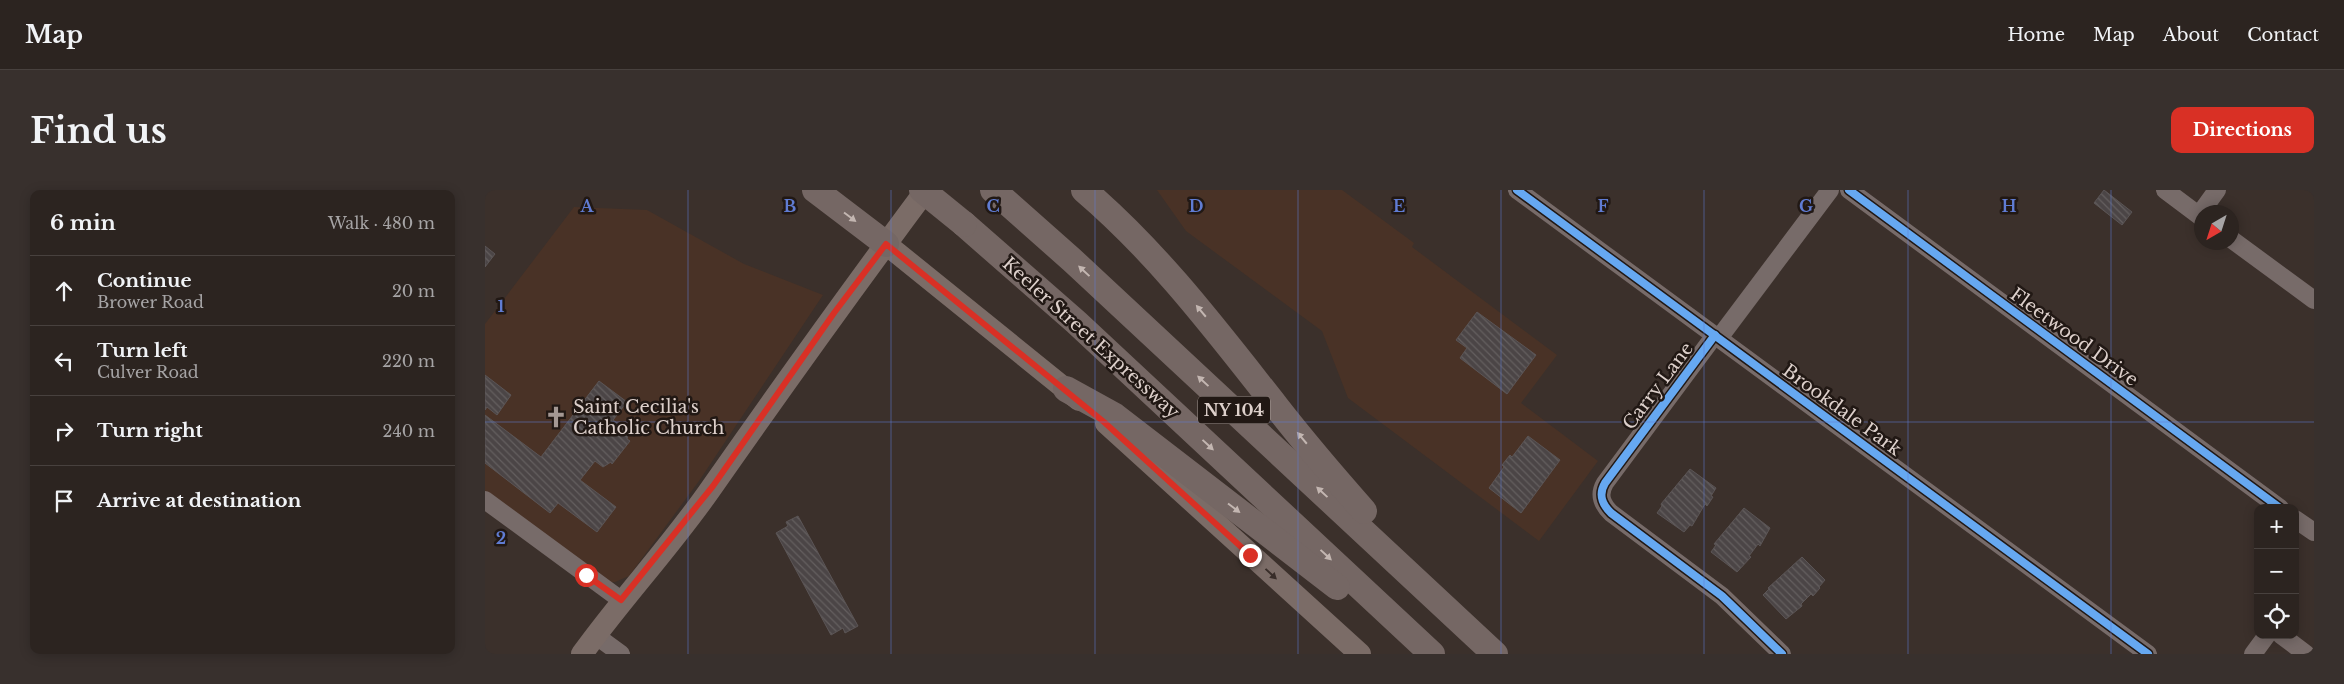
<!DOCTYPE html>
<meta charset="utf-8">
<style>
:root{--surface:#2c2420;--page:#38302d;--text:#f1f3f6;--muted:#a6a4a5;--line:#48413e;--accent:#d93025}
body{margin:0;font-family:"Libre Baskerville",serif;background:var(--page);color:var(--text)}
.controls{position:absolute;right:15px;bottom:15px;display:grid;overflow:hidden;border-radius:10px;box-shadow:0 2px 12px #0003}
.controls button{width:45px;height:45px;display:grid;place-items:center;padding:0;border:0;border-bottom:1px solid var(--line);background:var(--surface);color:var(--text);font:25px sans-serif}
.compass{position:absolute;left:1709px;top:15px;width:45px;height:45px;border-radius:50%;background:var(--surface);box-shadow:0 2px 12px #0003;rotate:219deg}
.stop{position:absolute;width:15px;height:15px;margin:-11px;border:4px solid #d93025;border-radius:50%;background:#fff}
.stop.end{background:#d93025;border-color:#fff;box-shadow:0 1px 5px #0008}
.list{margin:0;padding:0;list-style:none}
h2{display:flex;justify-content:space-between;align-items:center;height:65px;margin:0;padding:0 20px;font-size:21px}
h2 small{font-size:16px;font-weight:400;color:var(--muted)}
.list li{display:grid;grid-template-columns:32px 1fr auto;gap:15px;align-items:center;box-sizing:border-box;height:70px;padding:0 20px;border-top:1px solid var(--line)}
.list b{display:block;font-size:19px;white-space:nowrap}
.list p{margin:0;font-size:16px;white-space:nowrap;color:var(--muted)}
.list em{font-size:16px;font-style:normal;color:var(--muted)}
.icon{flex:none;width:28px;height:28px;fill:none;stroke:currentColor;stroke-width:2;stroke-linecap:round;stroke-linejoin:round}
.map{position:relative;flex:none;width:1829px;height:464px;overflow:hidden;border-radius:10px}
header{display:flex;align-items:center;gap:30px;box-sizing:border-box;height:70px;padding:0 25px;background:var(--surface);border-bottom:1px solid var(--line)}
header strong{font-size:24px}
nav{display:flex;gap:28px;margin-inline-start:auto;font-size:18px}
.intro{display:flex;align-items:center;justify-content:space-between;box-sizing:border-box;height:120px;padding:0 30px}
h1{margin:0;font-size:35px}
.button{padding:12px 22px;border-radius:10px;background:var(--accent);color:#fff;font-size:18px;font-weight:700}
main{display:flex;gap:30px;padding:0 30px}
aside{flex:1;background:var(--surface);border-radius:10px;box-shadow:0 2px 12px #0003}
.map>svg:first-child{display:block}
</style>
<header>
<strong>Map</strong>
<nav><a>Home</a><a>Map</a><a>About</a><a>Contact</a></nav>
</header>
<div class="intro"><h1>Find us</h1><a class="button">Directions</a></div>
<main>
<aside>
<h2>6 min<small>Walk · 480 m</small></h2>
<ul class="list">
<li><svg class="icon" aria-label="ahead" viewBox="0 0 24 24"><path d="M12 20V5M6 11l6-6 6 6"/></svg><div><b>Continue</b><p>Brower Road</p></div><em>20 m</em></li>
<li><svg class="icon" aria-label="left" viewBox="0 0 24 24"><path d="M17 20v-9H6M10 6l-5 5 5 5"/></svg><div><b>Turn left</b><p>Culver Road</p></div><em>220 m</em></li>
<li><svg class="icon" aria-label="right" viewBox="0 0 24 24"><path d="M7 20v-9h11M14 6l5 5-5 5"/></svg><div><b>Turn right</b></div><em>240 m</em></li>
<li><svg class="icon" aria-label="arrive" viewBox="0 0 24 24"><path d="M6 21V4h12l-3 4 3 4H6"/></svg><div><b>Arrive at destination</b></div></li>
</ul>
</aside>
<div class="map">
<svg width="1829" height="464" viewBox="0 0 1829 464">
<defs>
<pattern id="building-back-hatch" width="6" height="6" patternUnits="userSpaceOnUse" patternTransform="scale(1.25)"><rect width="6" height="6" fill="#4b4546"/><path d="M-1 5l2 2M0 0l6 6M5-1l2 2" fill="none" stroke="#645f5f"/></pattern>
</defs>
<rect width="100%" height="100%" fill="#3b302b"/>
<g fill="#493226">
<polygon points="672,0 857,0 929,53 927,57 1072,165 1036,213 1113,271 1054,351 863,208 837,141 701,41"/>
<polygon points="89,17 162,20 259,74 338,105 214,291 144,386 130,392 123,392 0,303 0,134"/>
</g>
<g fill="url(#building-back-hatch)" stroke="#5b5556">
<polygon points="1619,0 1647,22 1637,35 1609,13"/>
<polygon points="0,56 10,64 0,77"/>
<polygon points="992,122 1051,165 1022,204 975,168 982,158 971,150"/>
<polygon points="0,185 26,205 12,225 2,217 0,220"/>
<polygon points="114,191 142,212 128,230 144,241 142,249 145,251 127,274 126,272 118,277 110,271 95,290 131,317 112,342 73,313 65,323 0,273 0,225 56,267"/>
<polygon points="1043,246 1075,270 1036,323 1004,298 1019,277 1017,275 1025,265 1027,267"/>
<polygon points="1205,279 1231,298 1226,306 1228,307 1222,316 1220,314 1207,336 1205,335 1199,342 1172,323 1177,316 1176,314"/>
<polygon points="1259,318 1285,338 1275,356 1273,354 1264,366 1266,367 1252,382 1226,362 1231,355 1229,354"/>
<polygon points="313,326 373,436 360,443 358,438 346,445 291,343 303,336 301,332"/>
<polygon points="1317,367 1340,390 1334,397 1335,398 1328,406 1326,404 1316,414 1317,416 1301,429 1278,405 1284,399 1283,398"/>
</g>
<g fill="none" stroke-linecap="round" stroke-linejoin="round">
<g stroke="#776b69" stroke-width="18">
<polyline points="1032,0 1663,464"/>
<polyline points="1364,0 1795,318"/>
<polyline points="1680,0 1716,27"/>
<polyline points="1714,25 1732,0"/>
<polyline points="1746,49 1829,110"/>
<path d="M1230 145 1120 293C1113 305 1117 314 1126 323L1237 406 1297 464"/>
<polyline points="1234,148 1345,0"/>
<polyline points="0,310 136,410"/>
<polyline points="1810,329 1829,342"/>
<polyline points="110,445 136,464"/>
<polyline points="1796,445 1821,464"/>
<polyline points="1768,464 1782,445"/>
</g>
<g stroke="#7b6c67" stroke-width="22">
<polyline points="401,54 594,210"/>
<polyline points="621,233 875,464"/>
<path d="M97 464C138 407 187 355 227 297 297 197 368 98 441 0"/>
</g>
<g stroke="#756764" stroke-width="26">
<polyline points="330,0 401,54"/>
<polyline points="508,0 587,70 1010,464"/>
<path d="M599 0C673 63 731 140 791 216 819 252 849 287 879 321"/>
<polyline points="479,34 591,132 947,464"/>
<polyline points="581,199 630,226 852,397"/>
</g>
<polyline stroke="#756764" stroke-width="26" points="437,0 479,34"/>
<g stroke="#211814" stroke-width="11">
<g id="cycleway">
<polyline points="1032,0 1663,464"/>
<polyline points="1364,0 1795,318"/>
<path d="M1230 145 1120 293C1113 305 1117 314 1126 323L1237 406 1297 464"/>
</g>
</g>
<use href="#cycleway" stroke="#66a8f1" stroke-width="8"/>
</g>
<defs><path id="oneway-solid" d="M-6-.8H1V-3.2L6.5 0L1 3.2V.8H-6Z" transform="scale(1.25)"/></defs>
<g fill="#c3b6b1">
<use href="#oneway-solid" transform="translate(365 27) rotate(37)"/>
<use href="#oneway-solid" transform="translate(599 81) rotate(-137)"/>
<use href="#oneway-solid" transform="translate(716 121) rotate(-130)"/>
<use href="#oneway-solid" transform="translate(718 191) rotate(-137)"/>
<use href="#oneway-solid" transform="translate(817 248) rotate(-130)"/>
<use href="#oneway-solid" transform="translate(723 255) rotate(43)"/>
<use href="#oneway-solid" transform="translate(837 302) rotate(-137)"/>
<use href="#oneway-solid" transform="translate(749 318) rotate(37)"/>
<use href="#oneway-solid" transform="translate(841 365) rotate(43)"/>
</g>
<use fill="#382d29" href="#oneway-solid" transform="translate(786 384) rotate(43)"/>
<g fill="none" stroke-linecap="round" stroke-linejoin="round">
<polyline stroke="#d93025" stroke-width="6" points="101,385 136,410 228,296 349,123 401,54 619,232 765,365"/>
</g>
<path fill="none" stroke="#607cd3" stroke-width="1" stroke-opacity="0.55" d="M203 0V464M406 0V464M610 0V464M813 0V464M1016 0V464M1219 0V464M1423 0V464M1626 0V464M0 232H1829"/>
<defs>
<g id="church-bare" transform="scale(1.725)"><path d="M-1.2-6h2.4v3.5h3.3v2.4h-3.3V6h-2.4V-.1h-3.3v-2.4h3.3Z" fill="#a49893" stroke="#211814" stroke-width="2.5" paint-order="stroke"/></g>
</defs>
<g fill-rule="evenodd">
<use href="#church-bare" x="71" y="227"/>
</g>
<g text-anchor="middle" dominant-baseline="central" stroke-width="5" stroke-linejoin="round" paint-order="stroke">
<rect fill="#211814" stroke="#a59994" stroke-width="1" x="713" y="206.5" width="72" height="27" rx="4"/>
<g font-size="16" font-weight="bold" fill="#ddd0cb">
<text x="749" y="220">NY 104</text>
</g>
<g font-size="18" fill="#ddd0cb" stroke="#211814">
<text transform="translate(1589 147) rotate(36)">Fleetwood Drive</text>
<text transform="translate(606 148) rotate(42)">Keeler Street Expressway</text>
<text transform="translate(1173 196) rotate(-53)">Carry Lane</text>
<text transform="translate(1357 220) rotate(36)">Brookdale Park</text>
</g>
<g font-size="18" fill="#ddd0cb" stroke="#211814" text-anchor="start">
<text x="88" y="217">Saint Cecilia's<tspan x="88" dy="21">Catholic Church</tspan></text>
</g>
</g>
<g font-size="16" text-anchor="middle" font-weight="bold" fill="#607cd3" stroke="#211814" stroke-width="5" stroke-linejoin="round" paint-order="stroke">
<text x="102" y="22">A</text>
<text x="305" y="22">B</text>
<text x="508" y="22">C</text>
<text x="711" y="22">D</text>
<text x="914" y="22">E</text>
<text x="1118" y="22">F</text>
<text x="1321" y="22">G</text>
<text x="1524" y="22">H</text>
<text x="16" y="122">1</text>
<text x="16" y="354">2</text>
</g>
</svg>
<div class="controls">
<button>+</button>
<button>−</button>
<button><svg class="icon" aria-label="locate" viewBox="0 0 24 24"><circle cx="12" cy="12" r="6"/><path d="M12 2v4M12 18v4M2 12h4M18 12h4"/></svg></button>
</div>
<svg class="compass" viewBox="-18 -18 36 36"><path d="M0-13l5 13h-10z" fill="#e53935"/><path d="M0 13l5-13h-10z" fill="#a6a4a5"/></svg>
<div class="stop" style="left:101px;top:385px"></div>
<div class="stop end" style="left:765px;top:365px"></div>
</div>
</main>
